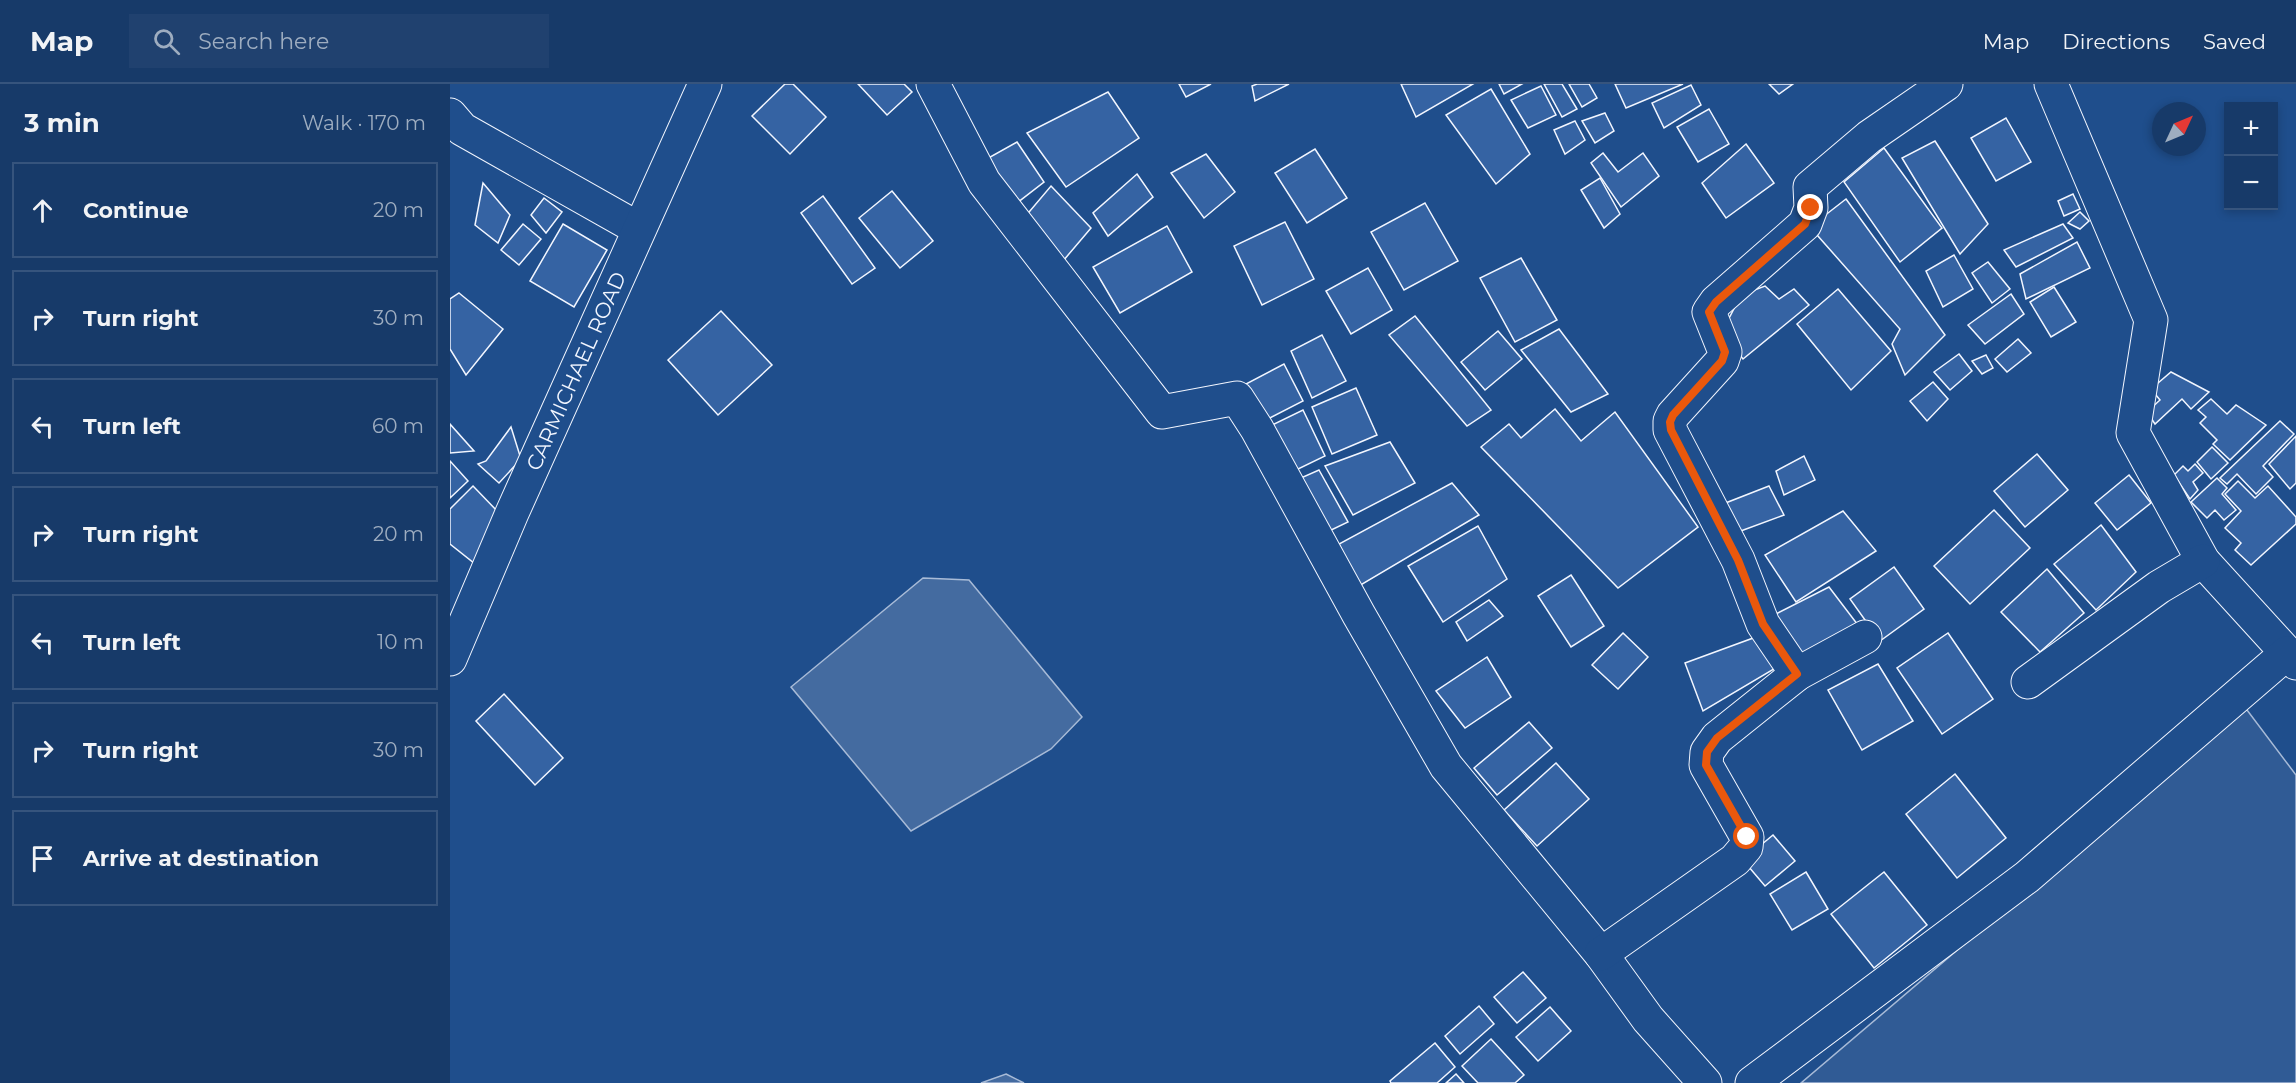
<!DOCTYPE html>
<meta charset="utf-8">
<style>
:root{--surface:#173a69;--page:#20416f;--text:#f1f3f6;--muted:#9eadc0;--line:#36547d}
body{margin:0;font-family:Montserrat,sans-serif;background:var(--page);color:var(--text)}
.controls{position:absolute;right:18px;top:18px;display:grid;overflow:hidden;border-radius:0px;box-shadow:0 3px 9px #0003}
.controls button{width:54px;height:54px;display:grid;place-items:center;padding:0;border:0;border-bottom:2px solid var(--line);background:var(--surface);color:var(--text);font:30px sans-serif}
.compass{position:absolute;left:1702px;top:18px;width:54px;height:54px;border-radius:50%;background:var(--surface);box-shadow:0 3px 9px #0003;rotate:46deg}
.stop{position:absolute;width:18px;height:18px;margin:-14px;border:4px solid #ea580c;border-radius:50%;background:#fff}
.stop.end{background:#ea580c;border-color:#fff;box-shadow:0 2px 6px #0008}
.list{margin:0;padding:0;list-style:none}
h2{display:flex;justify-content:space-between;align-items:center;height:78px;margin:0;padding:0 24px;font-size:26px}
h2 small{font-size:20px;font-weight:400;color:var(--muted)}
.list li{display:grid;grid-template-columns:39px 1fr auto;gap:18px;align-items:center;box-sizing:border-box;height:96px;margin:0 12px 12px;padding:0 12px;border:2px solid var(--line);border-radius:0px}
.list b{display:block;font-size:22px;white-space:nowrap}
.list em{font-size:20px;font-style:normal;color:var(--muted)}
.icon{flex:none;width:33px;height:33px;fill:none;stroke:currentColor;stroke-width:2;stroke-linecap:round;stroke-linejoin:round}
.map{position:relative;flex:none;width:1846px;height:999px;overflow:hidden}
header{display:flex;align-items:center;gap:36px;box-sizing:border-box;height:84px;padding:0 30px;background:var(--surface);border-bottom:2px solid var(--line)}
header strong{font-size:28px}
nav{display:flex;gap:33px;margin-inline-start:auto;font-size:21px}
.search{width:420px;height:54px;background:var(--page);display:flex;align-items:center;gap:15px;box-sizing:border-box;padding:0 21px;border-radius:0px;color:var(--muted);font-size:22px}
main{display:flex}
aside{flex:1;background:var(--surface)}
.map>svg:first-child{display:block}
</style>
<header>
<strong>Map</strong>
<div class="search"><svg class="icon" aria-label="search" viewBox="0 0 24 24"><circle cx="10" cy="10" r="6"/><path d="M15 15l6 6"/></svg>Search here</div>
<nav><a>Map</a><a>Directions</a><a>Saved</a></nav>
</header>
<main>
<aside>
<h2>3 min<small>Walk · 170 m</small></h2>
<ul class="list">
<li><svg class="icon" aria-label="ahead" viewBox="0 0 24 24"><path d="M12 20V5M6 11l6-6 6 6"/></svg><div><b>Continue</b></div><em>20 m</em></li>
<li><svg class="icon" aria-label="right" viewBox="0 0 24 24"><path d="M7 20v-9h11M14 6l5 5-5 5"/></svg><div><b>Turn right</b></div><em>30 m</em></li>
<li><svg class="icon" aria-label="left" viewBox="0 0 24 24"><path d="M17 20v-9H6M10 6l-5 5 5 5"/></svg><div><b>Turn left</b></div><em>60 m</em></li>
<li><svg class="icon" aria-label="right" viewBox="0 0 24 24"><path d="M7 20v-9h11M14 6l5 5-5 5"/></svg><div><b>Turn right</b></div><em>20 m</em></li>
<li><svg class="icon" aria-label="left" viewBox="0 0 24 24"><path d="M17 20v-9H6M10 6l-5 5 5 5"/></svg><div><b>Turn left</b></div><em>10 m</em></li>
<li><svg class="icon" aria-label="right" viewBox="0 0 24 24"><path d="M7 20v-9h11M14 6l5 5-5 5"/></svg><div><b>Turn right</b></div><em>30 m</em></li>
<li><svg class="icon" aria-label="arrive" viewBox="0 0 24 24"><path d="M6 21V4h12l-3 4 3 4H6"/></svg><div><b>Arrive at destination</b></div></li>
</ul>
</aside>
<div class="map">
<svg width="1846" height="999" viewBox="0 0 1846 999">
<rect width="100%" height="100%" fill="#1f4e8c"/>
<polygon fill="#305b95" stroke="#a8bbd7" stroke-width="1.5" points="1794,622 1846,691 1846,999 1351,999"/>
<g fill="#446ba0" stroke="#a8bbd7" stroke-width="1.5">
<polygon points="473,494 519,496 632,633 601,665 461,747 341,603"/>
<polygon points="556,990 574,999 531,999"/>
</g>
<g fill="#3563a3" stroke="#f2f6ff" stroke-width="1.5">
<polygon points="335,0 343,0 376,33 340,70 302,32"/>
<polygon points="408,0 454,0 462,8 437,31"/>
<polygon points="729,0 761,0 736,13"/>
<polygon points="807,0 839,0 805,17 802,2"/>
<polygon points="951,0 1023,0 966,33"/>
<polygon points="1049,0 1072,0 1054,10"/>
<polygon points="1094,0 1112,0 1127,25 1112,33"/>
<polygon points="1119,0 1139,0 1147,14 1132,23"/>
<polygon points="1165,0 1233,0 1176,24"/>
<polygon points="1319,0 1343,0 1329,10"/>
<polygon points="1241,1 1251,21 1214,44 1202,19"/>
<polygon points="1091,2 1106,31 1078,44 1061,16"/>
<polygon points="1041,5 1080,70 1046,100 996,31"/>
<polygon points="658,8 689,54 616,103 577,49"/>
<polygon points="1259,25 1279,60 1248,78 1227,43"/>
<polygon points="1155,29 1164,47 1145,59 1132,37"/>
<polygon points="1556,34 1581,78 1546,97 1521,54"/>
<polygon points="1125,37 1135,56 1115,70 1104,46"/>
<polygon points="1485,57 1538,140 1510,170 1452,74"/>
<polygon points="567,58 594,98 563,122 533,77"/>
<polygon points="1296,60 1324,99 1276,134 1252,99"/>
<polygon points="1434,64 1492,144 1450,178 1394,98"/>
<polygon points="865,65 897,114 857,139 825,89"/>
<polygon points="1153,69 1168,88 1193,69 1209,92 1171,123 1141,79"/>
<polygon points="756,70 785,108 754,134 721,89"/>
<polygon points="687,90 703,113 658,152 643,129"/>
<polygon points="1150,94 1170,130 1154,144 1131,106"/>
<polygon points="33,99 60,131 48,159 25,141"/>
<polygon points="601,102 641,144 613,177 574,134"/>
<polygon points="442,107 483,157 450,184 409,134"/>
<polygon points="1623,110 1630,125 1614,132 1608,117"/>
<polygon points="373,112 425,184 402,200 351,129"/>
<polygon points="94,114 112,128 96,149 81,131"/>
<polygon points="1396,115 1495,251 1455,291 1442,260 1450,245 1360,143"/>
<polygon points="975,119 1008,177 954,206 921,148"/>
<polygon points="1630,128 1639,137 1630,145 1618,139"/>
<polygon points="835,138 864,195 812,221 784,162"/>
<polygon points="73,140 91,155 69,181 51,166"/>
<polygon points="113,140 157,166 124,223 80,197"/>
<polygon points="1613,140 1623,154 1566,183 1554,166"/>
<polygon points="717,142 742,188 670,229 643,183"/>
<polygon points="1627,158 1640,184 1576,215 1570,190"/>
<polygon points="1504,171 1523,205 1493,223 1476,187"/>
<polygon points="1071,174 1107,236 1065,258 1030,194"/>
<polygon points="1538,178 1560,205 1542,219 1522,189"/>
<polygon points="918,184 942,226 901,250 876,207"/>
<polygon points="1315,202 1329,215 1344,205 1359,221 1293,275 1272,248 1291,211"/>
<polygon points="1604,203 1626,238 1601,253 1580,218"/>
<polygon points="1388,205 1441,267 1401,306 1347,240"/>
<polygon points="9,209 53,245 16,291 0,265 0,215"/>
<polygon points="1561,210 1574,230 1535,260 1518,241"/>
<polygon points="271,227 322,281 268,331 218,276"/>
<polygon points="965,232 1041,326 1017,342 939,251"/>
<polygon points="1109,245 1158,310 1121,328 1071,266"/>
<polygon points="1048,247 1072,275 1035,306 1011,278"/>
<polygon points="872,251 896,297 862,314 841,267"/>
<polygon points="1568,255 1581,269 1557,288 1545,275"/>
<polygon points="1509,270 1522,287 1500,306 1484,288"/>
<polygon points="1536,271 1543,284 1532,290 1522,277"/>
<polygon points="834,280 853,317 814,337 794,301"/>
<polygon points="1721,288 1759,308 1741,325 1732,315 1705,340 1697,328 1710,316 1701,305"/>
<polygon points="1483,298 1498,315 1477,337 1460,317"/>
<polygon points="906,304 927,351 882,370 862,323"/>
<polygon points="1761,315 1777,330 1786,321 1816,341 1780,376 1763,360 1767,356 1750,339 1756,333 1748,326"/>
<polygon points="1105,325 1131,357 1165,328 1248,443 1168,504 1031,363 1059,340 1071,354"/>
<polygon points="853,326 875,372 844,387 820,342"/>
<polygon points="1830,337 1844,350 1813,382 1823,393 1806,410 1787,390 1777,400 1770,394"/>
<polygon points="0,340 24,367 0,369"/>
<polygon points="61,343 71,375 49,399 28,380 36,377"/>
<polygon points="1846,352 1846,399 1840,405 1819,380"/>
<polygon points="940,358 965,399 903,431 875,382"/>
<polygon points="1762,363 1778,379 1761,395 1747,378"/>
<polygon points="1587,370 1618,406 1575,443 1544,407"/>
<polygon points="1354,372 1365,396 1334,411 1326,387"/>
<polygon points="0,377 18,397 0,414"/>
<polygon points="1745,380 1753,389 1743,398 1748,406 1740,415 1724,391 1733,382 1738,387"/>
<polygon points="869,386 898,438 875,449 844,397"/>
<polygon points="1679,391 1701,419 1667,446 1645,419"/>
<polygon points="1767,394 1777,404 1772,410 1786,426 1774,436 1765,426 1757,434 1741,418"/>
<polygon points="1788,397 1805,414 1818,402 1846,433 1846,440 1801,481 1785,466 1791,459 1775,444 1791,427 1775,410"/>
<polygon points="1002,399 1029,431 909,502 889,460"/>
<polygon points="23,402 50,430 29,483 0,460 0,425"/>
<polygon points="1319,402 1334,431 1288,448 1273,420"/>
<polygon points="1544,426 1580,464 1520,520 1484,482"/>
<polygon points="1393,427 1426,467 1346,518 1315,471"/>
<polygon points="1651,441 1686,488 1646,526 1604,480"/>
<polygon points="1028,442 1057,495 993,538 958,482"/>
<polygon points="1444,483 1474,525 1430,557 1400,515"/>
<polygon points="1597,485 1634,529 1590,568 1551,528"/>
<polygon points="1121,491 1154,542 1121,563 1088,512"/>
<polygon points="1379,503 1411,545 1354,579 1320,533"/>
<polygon points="1039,516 1053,532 1017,557 1006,538"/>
<polygon points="1173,549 1198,573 1168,605 1142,581"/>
<polygon points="1498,549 1543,615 1492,650 1447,584"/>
<polygon points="1306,553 1329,582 1253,627 1235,579"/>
<polygon points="1037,573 1061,613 1015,644 986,607"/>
<polygon points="1428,580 1463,637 1412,666 1378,606"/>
<polygon points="54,610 113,674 85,701 26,637"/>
<polygon points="1079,638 1102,664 1047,711 1024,684"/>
<polygon points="1106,679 1139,715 1087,762 1054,726"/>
<polygon points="1505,690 1556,754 1507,794 1456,730"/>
<polygon points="1323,751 1345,777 1315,802 1293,776"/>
<polygon points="1356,788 1378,825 1342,846 1320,810"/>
<polygon points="1434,788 1477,841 1424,884 1381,830"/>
<polygon points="1073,888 1096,914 1067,939 1044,913"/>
<polygon points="1029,922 1044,940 1010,970 995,952"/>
<polygon points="1100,923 1121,947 1088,977 1066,953"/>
<polygon points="1041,955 1074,991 1065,999 1028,999 1012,982"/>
<polygon points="985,959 1005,983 987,999 941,999 940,997"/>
<polygon points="1006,990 1014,999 996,999"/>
</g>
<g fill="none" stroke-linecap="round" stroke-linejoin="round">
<g stroke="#f2f6ff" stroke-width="35">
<g id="minor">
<polyline points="483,0 534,98 712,328 787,314 807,345 909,531 996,682 1151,870 1198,935 1255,999"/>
<polyline points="1601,0 1701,236 1683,349 1753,477 1846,579"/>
<polyline points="0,31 12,45 189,145"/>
<polyline points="0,575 62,429 255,0"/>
<polyline points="1347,590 1313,540 1288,476 1220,346 1220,337 1223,331 1272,277 1275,268 1259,228 1266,218 1355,140 1361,124 1360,103 1419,53 1496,0"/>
<polyline points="1578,598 1709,503 1753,477"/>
<polyline points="1151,870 1285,776 1296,763 1297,753 1256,681 1257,668 1267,654 1347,590 1415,553"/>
<polyline points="1302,999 1577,793 1837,569"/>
</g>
</g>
<use href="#minor" stroke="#1f4e8c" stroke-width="33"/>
</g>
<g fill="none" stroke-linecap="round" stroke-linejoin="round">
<polyline stroke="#ea580c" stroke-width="8" points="1297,753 1256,681 1257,668 1267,654 1347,590 1313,540 1288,476 1221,346 1220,338 1223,331 1272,277 1275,268 1259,228 1266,218 1355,140 1361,124"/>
</g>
<g text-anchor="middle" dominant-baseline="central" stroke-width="4.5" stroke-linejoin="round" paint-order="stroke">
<g font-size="21" fill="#f2f6ff" stroke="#1f4e8c">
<text transform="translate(126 287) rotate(-66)">CARMICHAEL ROAD</text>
</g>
</g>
</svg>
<div class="controls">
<button>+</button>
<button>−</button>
</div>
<svg class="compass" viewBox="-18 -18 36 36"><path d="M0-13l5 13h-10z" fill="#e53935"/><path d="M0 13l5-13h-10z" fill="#9eadc0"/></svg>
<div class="stop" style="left:1297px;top:753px"></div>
<div class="stop end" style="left:1361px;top:124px"></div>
</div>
</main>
